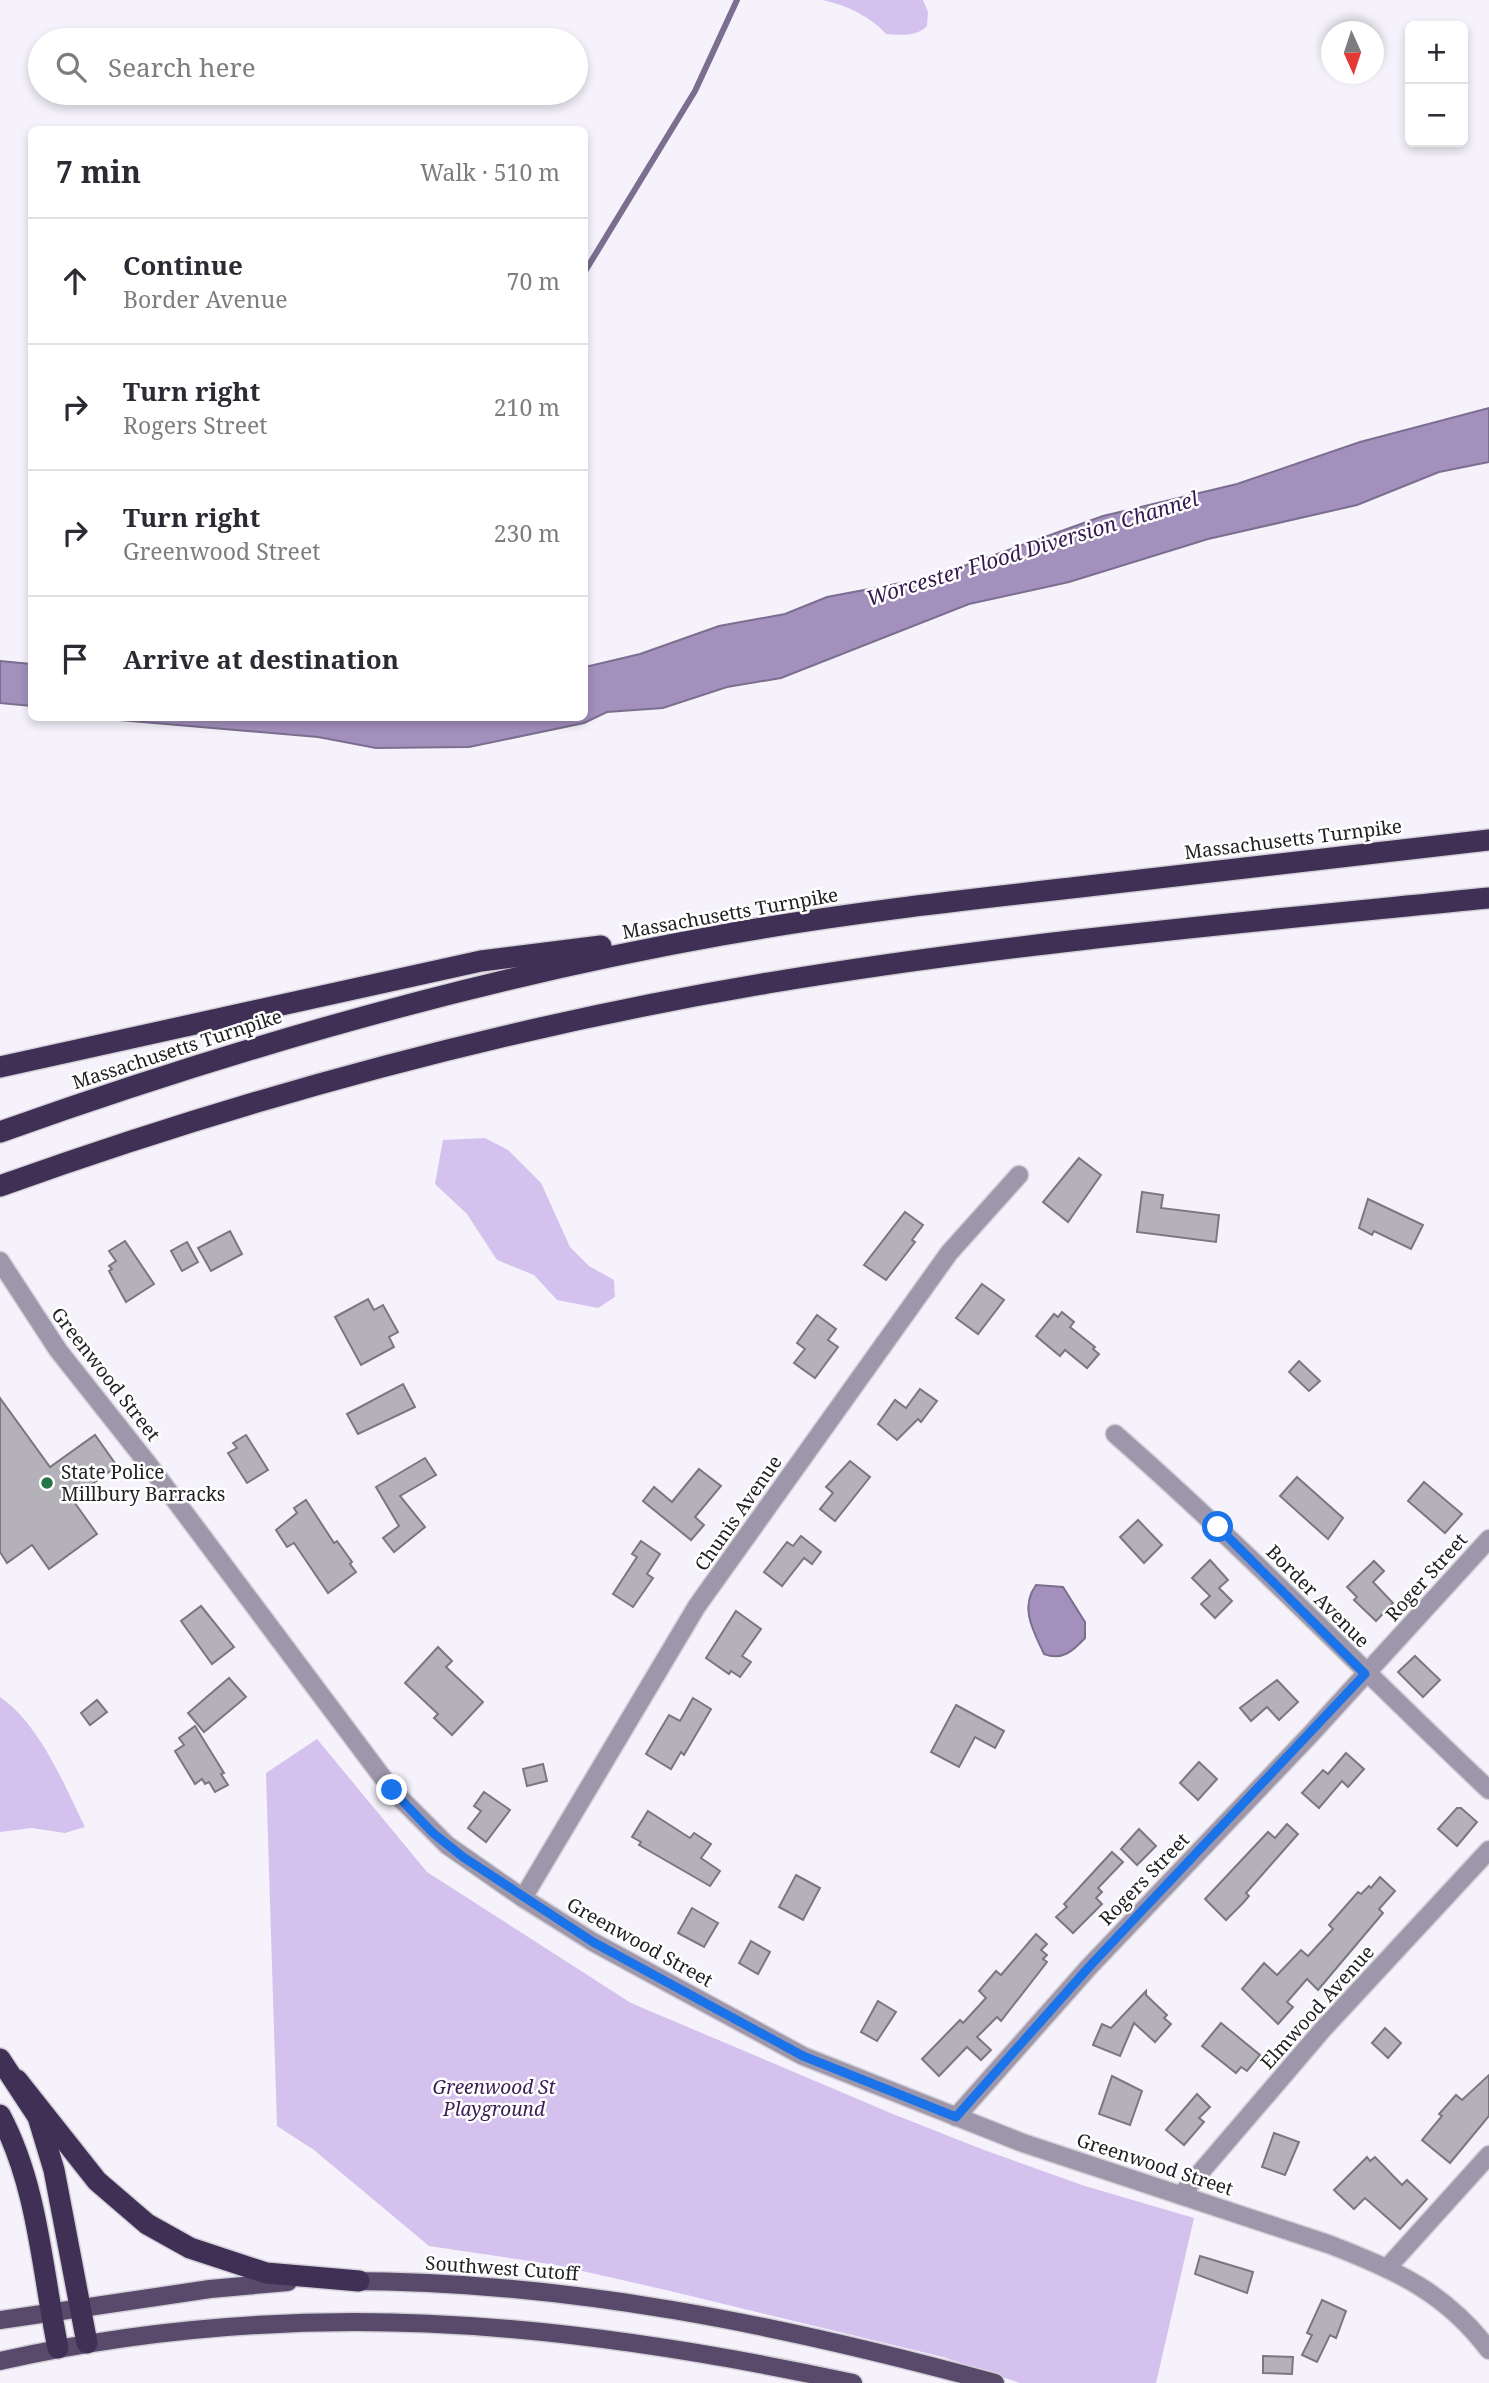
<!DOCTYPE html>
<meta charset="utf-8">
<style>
:root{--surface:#fff;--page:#f2f2f3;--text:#2b2b33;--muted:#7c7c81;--line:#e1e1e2}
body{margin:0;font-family:"Noto Serif",serif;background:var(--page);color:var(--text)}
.controls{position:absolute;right:21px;top:21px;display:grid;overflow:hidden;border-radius:10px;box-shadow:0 4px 10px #0003}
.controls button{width:63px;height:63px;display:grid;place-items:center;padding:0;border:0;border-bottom:2px solid var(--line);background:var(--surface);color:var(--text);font:35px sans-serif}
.compass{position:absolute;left:1321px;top:21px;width:63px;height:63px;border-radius:50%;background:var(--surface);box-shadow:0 4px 10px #0003;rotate:177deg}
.stop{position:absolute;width:21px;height:21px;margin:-16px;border:5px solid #1a73e8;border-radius:50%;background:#fff}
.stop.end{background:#1a73e8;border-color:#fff;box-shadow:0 2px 7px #0008}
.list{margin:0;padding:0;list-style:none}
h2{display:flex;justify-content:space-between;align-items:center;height:91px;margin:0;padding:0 28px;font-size:30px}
h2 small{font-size:23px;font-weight:400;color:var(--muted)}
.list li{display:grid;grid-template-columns:46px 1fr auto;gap:21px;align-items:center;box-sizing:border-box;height:126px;padding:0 28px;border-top:2px solid var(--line)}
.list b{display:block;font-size:26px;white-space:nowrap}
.list p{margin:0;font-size:23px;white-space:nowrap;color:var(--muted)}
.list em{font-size:23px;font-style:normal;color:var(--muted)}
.icon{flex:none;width:38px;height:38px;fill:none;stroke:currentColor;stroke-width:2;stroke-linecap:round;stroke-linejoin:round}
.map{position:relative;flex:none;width:1489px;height:2383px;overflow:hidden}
.search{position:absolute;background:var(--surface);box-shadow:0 4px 10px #0003;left:28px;top:28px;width:560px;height:77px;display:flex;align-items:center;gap:18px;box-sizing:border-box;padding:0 24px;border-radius:38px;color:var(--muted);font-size:26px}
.panel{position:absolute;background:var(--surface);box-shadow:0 4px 10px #0003;left:28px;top:126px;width:560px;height:595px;border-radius:10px}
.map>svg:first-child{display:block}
</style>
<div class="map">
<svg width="1489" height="2383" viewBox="0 0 1489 2383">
<rect width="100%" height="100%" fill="#f5f2fb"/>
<g fill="#d4c1ed">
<path d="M823 0H923L928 12 927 26C916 37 900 35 886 34 870 16 846 5 823 0Z"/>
<polygon points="485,1138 508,1150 541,1183 570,1247 589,1266 614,1280 615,1297 598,1308 557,1300 534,1275 497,1260 467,1214 435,1184 443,1140"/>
<path d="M0 1697C41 1726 63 1783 85 1827L65 1833 32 1828 0 1832Z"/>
<polygon points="317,1739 427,1872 631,2003 893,2114 984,2150 1085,2186 1194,2218 1156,2383 1020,2383 943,2357 666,2290 556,2265 429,2246 314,2150 277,2126 266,1773"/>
</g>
<g fill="#a390bd" stroke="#7c6e8f" stroke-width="2">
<polygon points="1489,408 1489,462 1439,472 1357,505 1208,539 1069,582 969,604 781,678 727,687 663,708 607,712 584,723 469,747 376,748 318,737 96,718 584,718 585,667 640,654 719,626 785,614 827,597 933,577 1103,516 1237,484 1360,442"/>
<polygon points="0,661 31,664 31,706 0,703"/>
<path d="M1036 1585 1063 1587 1085 1622V1638C1073 1651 1062 1661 1044 1654 1034 1632 1019 1608 1036 1585Z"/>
</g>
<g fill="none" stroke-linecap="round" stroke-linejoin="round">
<polyline stroke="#7c6e8f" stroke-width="6" points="584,273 695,91 737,0"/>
</g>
<g fill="#b4b1b9" stroke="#7a777f" stroke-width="2">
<polygon points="1079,1158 1101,1175 1068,1222 1043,1202"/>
<polygon points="1142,1192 1163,1195 1161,1208 1219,1215 1216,1242 1137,1232"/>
<polygon points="1368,1199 1423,1225 1411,1249 1374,1231 1372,1235 1359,1228"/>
<polygon points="905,1212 923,1225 912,1240 915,1242 886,1280 864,1265"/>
<polygon points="230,1231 242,1254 211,1271 198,1248"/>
<polygon points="125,1241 154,1284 126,1302 109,1271 112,1269 109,1266 116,1261 109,1251"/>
<polygon points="187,1242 198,1262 182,1271 171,1251"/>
<polygon points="982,1284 1004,1300 978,1334 956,1318"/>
<polygon points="368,1299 374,1310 383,1305 398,1332 389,1337 394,1347 361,1365 335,1317"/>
<polygon points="1062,1312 1074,1322 1070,1327 1095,1347 1093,1349 1099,1354 1087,1368 1065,1350 1060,1356 1036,1336 1054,1314 1058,1317"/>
<polygon points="817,1315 836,1329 828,1340 838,1347 815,1378 794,1363 805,1349 797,1343"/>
<polygon points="1299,1361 1320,1381 1309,1391 1289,1372"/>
<polygon points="403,1384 415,1407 358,1434 347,1414"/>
<polygon points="920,1389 937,1401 921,1422 918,1419 897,1440 878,1424 895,1400 906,1408"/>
<polygon points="0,1398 50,1467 95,1435 117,1466 72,1499 97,1534 49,1569 32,1545 7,1563 0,1552"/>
<polygon points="246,1435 268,1470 247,1483 228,1453 237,1448 233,1443"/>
<polygon points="425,1458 436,1475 400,1496 425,1527 394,1552 383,1538 399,1526 376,1487"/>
<polygon points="850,1461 870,1477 835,1521 820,1509 833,1493 826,1487"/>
<polygon points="699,1469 721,1486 695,1517 704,1525 691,1540 643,1501 654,1487 672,1502"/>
<polygon points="1297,1477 1343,1518 1328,1539 1280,1496"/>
<polygon points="1424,1482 1462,1514 1445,1533 1408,1501"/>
<polygon points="306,1500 334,1543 337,1541 352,1562 350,1564 356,1572 328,1593 294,1543 287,1547 276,1530 297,1513 294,1508"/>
<polygon points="1138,1520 1162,1545 1144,1563 1120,1537"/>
<polygon points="801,1536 821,1552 812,1564 804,1558 782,1586 764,1572 787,1542 793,1546"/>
<polygon points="641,1541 660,1554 647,1574 653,1578 633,1607 613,1594 637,1557 632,1554"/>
<polygon points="1210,1560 1228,1580 1219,1588 1232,1601 1215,1618 1201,1604 1210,1596 1192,1578"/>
<polygon points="1374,1561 1384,1571 1373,1582 1393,1603 1376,1621 1354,1600 1357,1597 1347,1587"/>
<polygon points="201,1606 234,1647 212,1664 181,1621"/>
<polygon points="736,1611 761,1629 742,1656 751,1662 740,1677 731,1671 729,1674 706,1658"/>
<polygon points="438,1647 452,1661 446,1667 483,1702 452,1735 434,1718 438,1714 405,1683"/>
<polygon points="1415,1656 1440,1680 1423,1697 1398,1672"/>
<polygon points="229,1678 246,1697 204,1732 188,1713"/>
<polygon points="1277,1680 1298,1702 1279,1720 1267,1707 1251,1721 1240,1708"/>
<polygon points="693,1698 711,1709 684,1755 681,1752 671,1769 646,1754 669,1715 680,1721"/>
<polygon points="97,1700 107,1712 90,1725 81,1713"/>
<polygon points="956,1705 1004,1731 995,1748 975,1737 959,1767 931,1752"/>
<polygon points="195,1726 224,1773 221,1774 228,1785 215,1792 209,1782 205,1784 202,1779 195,1784 175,1751 184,1745 179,1738"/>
<polygon points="1346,1753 1364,1769 1348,1787 1342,1781 1319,1808 1302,1793 1323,1770 1328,1774"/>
<polygon points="1199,1762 1217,1779 1198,1800 1180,1783"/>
<polygon points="543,1764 547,1781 527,1786 523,1769"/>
<polygon points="484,1792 510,1810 486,1842 468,1828 481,1811 474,1806"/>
<polygon points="1457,1808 1461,1808 1477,1822 1457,1846 1438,1829"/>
<polygon points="648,1811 690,1838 694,1833 711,1844 701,1858 720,1871 710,1886 639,1845 641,1842 632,1837"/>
<polygon points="1287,1824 1298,1834 1246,1893 1249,1896 1243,1903 1226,1920 1205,1899 1268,1832 1275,1838"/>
<polygon points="1139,1829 1156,1846 1137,1865 1121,1849"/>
<polygon points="1112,1852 1123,1862 1098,1888 1102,1892 1096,1898 1102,1904 1073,1933 1056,1917 1067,1907 1064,1904"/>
<polygon points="796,1875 820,1888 803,1920 779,1907"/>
<polygon points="1380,1877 1395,1891 1379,1909 1383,1913 1318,1990 1307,1979 1287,2002 1293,2007 1278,2024 1242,1989 1264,1963 1277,1975 1301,1950 1308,1956 1333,1929 1329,1925 1344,1908 1358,1892 1361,1894 1369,1886 1371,1888"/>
<polygon points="692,1908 718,1923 704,1947 678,1933"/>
<polygon points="1036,1934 1047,1944 1041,1950 1047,1955 1043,1959 1047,1962 1001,2021 997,2017 977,2037 991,2050 981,2060 967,2047 939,2076 922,2059 960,2020 963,2023 986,1998 979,1991 996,1971 1001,1975"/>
<polygon points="751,1941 770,1952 758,1974 739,1963"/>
<polygon points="1146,1991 1146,1995 1167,2015 1164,2018 1171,2024 1155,2042 1134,2023 1120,2056 1093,2045 1102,2024 1111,2028"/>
<polygon points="878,2001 896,2012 877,2041 861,2032"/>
<polygon points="1221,2023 1260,2055 1247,2071 1241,2067 1236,2073 1202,2046"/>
<polygon points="1385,2028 1401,2043 1388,2058 1372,2043"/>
<polygon points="1489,2075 1489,2116 1450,2163 1422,2140 1442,2116 1439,2114 1456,2095 1462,2100"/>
<polygon points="1112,2076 1142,2091 1130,2125 1099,2114"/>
<polygon points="1197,2094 1210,2107 1199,2118 1204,2122 1184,2145 1166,2130"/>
<polygon points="1274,2133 1299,2142 1285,2175 1262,2167"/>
<polygon points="1367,2157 1370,2161 1375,2157 1402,2185 1407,2180 1427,2199 1400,2229 1365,2198 1354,2209 1334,2190"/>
<polygon points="1200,2256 1253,2272 1247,2293 1195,2274"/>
<polygon points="1322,2300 1346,2311 1336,2338 1330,2335 1317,2362 1302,2355 1312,2335 1307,2333"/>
<polygon points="1263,2356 1293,2357 1292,2374 1263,2373"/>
</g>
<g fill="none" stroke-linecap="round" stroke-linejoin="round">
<g stroke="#d3d0d8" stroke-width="21">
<g id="minor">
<path d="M1115 1434C1245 1548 1364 1672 1489 1790"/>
<polyline points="523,1898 697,1606 949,1253 1019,1175"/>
<polyline points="956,2117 1089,1967 1310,1735 1489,1539"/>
<polyline points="1181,2195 1324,2028 1489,1850"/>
<polyline points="1387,2268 1489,2155"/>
</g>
</g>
<g stroke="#d3d0d8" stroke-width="21">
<path id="tertiary" d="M0 1261 58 1350 145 1460 392 1790 447 1845 523 1898 593 1942 803 2056 1023 2143 1331 2245C1397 2271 1445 2292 1489 2350"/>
</g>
<g stroke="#d3d0d8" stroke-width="21">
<g id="primary">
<path d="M347 2281C568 2281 783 2325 995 2383"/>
<polyline points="0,2320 210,2289 288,2282"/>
<path d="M0 2361C293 2295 562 2320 853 2383"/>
</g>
</g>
<g stroke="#d3d0d8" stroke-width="24">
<g id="motorway">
<polyline points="0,1067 481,961 601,946"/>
<path d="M0 1132C236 1048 475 979 722 935 838 914 955 901 1071 888 1210 872 1350 856 1489 840"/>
<path d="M0 1186C249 1097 507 1027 768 983 1007 943 1248 922 1489 898"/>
<polyline points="0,2059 38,2117 54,2170 87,2343"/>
<polyline points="17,2080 97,2181 147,2224 190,2248 266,2273 359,2281"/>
<path d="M0 2115C38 2186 42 2270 58 2348"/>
</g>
</g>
<use href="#minor" stroke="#9e96aa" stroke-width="18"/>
<use href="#tertiary" stroke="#9e96aa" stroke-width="18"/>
<use href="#primary" stroke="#594a6c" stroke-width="18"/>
<use href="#motorway" stroke="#413056" stroke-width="21"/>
</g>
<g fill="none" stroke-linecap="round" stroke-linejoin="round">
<polyline stroke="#1a73e8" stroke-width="9" points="392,1790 433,1833 463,1857 593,1942 803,2056 956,2117 1089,1967 1365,1674 1218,1527"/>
</g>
<circle fill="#247547" stroke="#fff" stroke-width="2.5" cx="47" cy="1483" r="7"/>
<g text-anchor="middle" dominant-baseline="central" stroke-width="5" stroke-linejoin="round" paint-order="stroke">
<g font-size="19" fill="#212023" stroke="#fff">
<text transform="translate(1293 839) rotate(-7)">Massachusetts Turnpike</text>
<text transform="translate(730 913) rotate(-10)">Massachusetts Turnpike</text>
<text transform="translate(177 1049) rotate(-18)">Massachusetts Turnpike</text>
<text transform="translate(106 1374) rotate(52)">Greenwood Street</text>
<text transform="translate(738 1513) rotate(-55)">Chunis Avenue</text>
<text transform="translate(1426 1577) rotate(-48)">Roger Street</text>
<text transform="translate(1318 1596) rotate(45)">Border Avenue</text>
<text transform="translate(1144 1879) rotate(-46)">Rogers Street</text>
<text transform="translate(640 1942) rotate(29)">Greenwood Street</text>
<text transform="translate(1317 2007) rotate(-48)">Elmwood Avenue</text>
<text transform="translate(1155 2164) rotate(18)">Greenwood Street</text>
<text transform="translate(502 2268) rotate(4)">Southwest Cutoff</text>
</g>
<g font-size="19" fill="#212023" stroke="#fff" text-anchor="start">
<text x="61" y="1472">State Police<tspan x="61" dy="22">Millbury Barracks</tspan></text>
</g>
<g font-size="19" font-style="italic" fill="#3b2057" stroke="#fff">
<text x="494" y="2087">Greenwood St<tspan x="494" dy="22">Playground</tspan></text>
</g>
<g font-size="21" font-style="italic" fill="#351a51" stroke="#fff">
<text transform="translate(1032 548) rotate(-17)">Worcester Flood Diversion Channel</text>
</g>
</g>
</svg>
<div class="controls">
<button>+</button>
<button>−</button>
</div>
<svg class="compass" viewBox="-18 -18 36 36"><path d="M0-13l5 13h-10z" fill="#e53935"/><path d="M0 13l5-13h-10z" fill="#7c7c81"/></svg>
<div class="stop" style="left:1218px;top:1527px"></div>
<div class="stop end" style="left:392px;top:1790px"></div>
<div class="search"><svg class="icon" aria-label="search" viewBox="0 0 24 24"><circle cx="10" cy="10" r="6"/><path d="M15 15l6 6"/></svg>Search here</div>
<section class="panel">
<h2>7 min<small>Walk · 510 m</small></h2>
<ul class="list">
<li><svg class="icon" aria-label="ahead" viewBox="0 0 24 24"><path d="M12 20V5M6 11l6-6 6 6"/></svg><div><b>Continue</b><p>Border Avenue</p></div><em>70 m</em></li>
<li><svg class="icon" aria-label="right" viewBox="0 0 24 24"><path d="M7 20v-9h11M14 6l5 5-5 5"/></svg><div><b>Turn right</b><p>Rogers Street</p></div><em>210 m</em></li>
<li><svg class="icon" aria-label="right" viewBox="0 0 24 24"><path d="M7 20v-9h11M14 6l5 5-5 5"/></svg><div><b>Turn right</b><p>Greenwood Street</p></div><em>230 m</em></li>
<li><svg class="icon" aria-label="arrive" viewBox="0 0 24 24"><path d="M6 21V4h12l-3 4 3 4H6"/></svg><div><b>Arrive at destination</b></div></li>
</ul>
</section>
</div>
